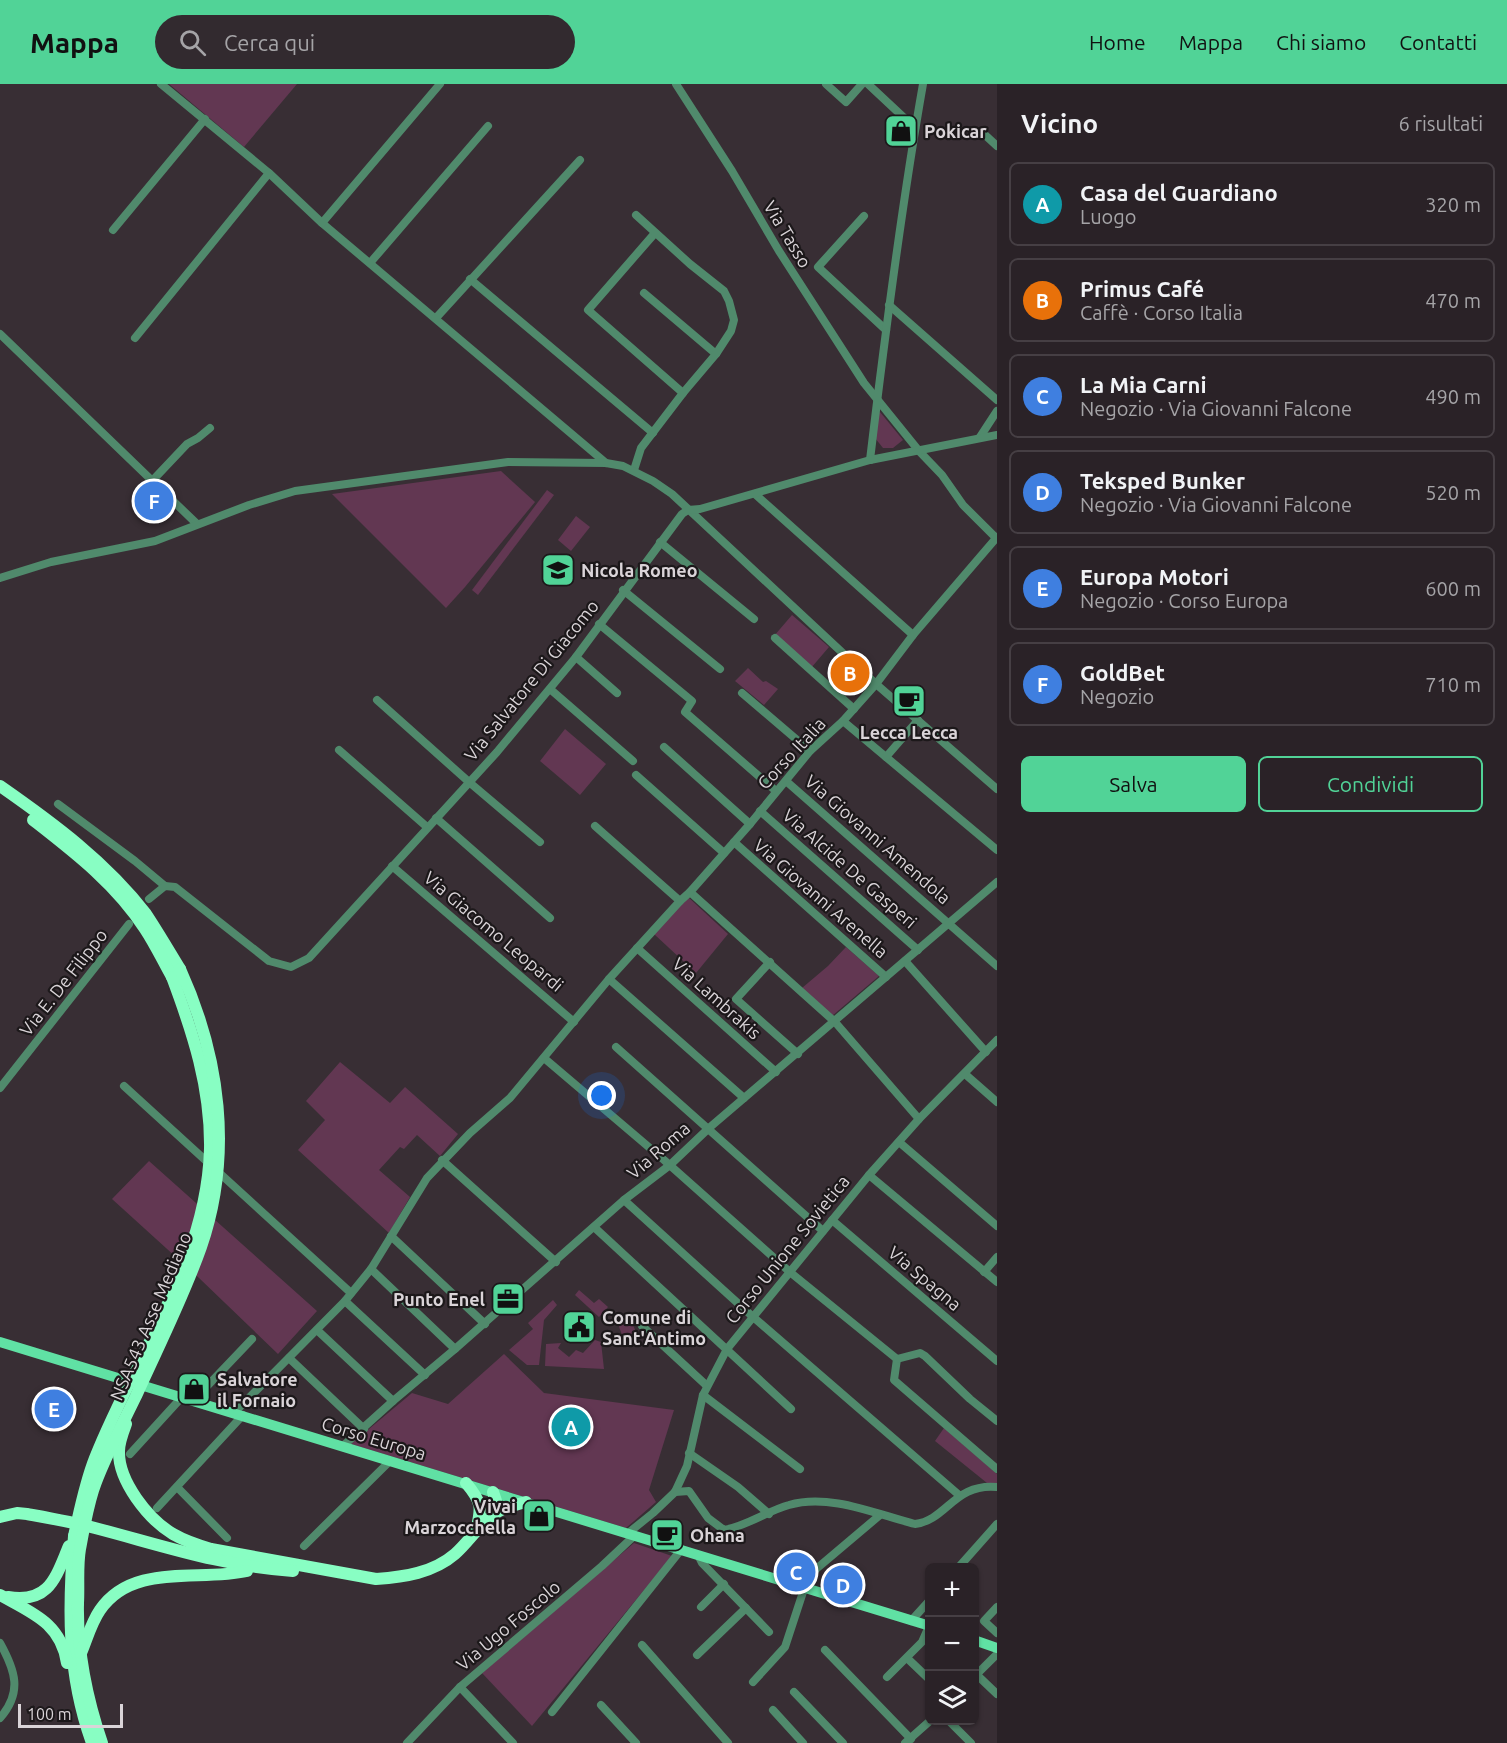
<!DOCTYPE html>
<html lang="it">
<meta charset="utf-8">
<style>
:root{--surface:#2a2227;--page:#322a2f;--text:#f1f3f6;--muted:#a5a4a7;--line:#463f44;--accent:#51d397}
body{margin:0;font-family:Ubuntu,sans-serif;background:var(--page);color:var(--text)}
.controls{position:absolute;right:18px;bottom:18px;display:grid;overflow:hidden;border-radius:9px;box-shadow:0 2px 4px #0004}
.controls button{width:54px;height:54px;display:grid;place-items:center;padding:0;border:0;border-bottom:2px solid var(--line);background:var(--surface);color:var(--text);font:30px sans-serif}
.scale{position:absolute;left:18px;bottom:15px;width:105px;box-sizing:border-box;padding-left:6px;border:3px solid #dad4d8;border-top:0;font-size:16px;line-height:21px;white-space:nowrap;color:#dad4d8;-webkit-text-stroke:4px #1c181a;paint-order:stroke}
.you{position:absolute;left:602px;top:1012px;width:21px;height:21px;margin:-15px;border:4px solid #fff;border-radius:50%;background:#1a73e8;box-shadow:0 0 0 9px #1a73e833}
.badge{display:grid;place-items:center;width:39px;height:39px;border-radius:50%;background:var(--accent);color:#fff;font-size:20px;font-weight:700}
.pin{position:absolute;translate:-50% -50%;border:3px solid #fff;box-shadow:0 2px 6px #0006}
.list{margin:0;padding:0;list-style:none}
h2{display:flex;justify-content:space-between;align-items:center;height:78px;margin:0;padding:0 24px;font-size:26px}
h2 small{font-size:20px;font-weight:400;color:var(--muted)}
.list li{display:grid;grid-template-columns:39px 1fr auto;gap:18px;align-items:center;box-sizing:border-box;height:84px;margin:0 12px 12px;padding:0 12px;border:2px solid var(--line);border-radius:9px}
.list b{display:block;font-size:22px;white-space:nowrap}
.list p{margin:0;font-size:20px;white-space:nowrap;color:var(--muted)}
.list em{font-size:20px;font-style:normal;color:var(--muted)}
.actions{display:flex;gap:12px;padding:18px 24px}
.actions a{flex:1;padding:14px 0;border:2px solid var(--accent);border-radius:9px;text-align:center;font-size:21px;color:var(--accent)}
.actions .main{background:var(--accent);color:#111}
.icon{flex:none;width:33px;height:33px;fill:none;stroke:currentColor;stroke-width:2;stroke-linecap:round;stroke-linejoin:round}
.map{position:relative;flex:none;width:997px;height:1659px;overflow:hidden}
header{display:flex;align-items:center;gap:36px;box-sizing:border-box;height:84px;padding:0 30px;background:var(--accent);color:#111}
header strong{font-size:28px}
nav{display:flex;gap:33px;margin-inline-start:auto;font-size:21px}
.search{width:420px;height:54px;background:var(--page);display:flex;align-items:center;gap:15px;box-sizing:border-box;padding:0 21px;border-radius:33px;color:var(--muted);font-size:22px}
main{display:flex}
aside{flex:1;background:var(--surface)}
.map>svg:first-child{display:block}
</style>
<header>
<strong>Mappa</strong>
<div class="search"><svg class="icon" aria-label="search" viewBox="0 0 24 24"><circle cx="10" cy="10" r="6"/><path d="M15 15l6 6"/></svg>Cerca qui</div>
<nav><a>Home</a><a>Mappa</a><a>Chi siamo</a><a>Contatti</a></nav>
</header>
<main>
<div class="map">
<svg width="997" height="1659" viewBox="0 0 997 1659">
<rect width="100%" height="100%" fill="#382e34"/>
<g fill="#623752">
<polygon points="169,0 297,0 244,63"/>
<polygon points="880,328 903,356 893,364 883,364 875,354 878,329"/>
<polygon points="501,387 535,418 465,503 446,524 332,410"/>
<polygon points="547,406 554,411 478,511 472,506"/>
<polygon points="576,432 590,443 571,467 558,456"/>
<polygon points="792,531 829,563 811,584 774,552"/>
<polygon points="748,584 763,598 766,597 778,605 764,621 735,597"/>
<polygon points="565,645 606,680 580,711 540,677"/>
<polygon points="688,813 728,850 696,889 654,850"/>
<polygon points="846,863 879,892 832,932 802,904 828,882"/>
<polygon points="340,978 390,1019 405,1003 458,1050 440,1072 417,1051 404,1065 400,1063 379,1086 410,1113 389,1149 298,1066 325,1036 306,1017"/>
<polygon points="149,1077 317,1227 278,1270 199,1194 112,1115"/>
<polygon points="579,1206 594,1219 599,1215 608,1223 599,1233 575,1211"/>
<polygon points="553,1216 557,1221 544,1236 539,1281 527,1281 509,1266 533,1245 528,1239"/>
<polygon points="631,1235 638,1254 625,1259 618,1240"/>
<polygon points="595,1256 601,1258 604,1285 545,1282 546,1260 561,1259 558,1264 569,1273 576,1266 583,1269"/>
<polygon points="504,1270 544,1309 674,1326 649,1406 656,1418 626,1444 351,1360 412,1309 448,1320"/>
<polygon points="944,1344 997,1390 997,1400 987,1399 935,1357"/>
<polygon points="634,1459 672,1472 532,1642 482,1589"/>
</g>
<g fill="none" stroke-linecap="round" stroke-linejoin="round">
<g stroke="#508a6c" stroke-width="8">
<polyline points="161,0 269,89 322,139 606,379"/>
<polyline points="676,0 732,87 779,167 864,299 919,367 942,391 963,421 997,455"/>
<polyline points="826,0 846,18 862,0"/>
<polyline points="868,0 915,44"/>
<polyline points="984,50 997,62"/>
<polyline points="864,132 818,183 886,246"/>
<polyline points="322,139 440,0"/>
<polyline points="113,146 205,35"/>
<polyline points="655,149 588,226 683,309"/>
<polyline points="370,179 488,42"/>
<polyline points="470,195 653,349"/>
<polyline points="644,209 716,270"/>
<polyline points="889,221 997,316"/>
<polyline points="436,234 580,76"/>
<polyline points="0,250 197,440"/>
<polyline points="135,254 269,89"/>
<polyline points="980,353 997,327"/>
<path d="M870 376C885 250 901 125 923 0"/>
<polyline points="634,386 641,364 683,309 716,270 731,247 734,236 729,217 724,207 690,180 636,131"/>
<polyline points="152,397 187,360 198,354 210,344"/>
<polyline points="755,410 913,551"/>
<polyline points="660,458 754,535"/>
<polyline points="0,494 51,478 155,457 249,421 295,407 508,378 606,379 623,382 653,397 672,410 876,600 997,705"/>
<polyline points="623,506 720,585"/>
<polyline points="599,540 692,617 685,628 776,707"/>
<polyline points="775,554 854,625"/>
<polyline points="576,573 617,609"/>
<polyline points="550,605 633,677"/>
<polyline points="742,609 810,667"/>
<polyline points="377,616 469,698 540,758"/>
<polyline points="843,637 997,766"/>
<polyline points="664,663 750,740"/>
<polyline points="339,666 427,743"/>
<polyline points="886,673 918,636"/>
<polyline points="636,691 724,769"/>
<polyline points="786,697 997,882"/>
<polyline points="58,720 135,777 165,802"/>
<polyline points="760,727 918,866"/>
<polyline points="436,734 550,834"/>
<polyline points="595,742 680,817"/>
<polyline points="734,758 886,893"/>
<polyline points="392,782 574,938"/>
<polyline points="690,808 835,938 919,1035"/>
<polyline points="149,815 165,802 175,803 269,877 291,883 309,874 497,668 576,573 682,430 688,426 700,425 870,376 997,351"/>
<polyline points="637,864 776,988"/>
<polyline points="905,877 986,968"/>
<polyline points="770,878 736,915 798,970"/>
<polyline points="609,895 744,1014"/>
<polyline points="616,963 823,1147"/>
<polyline points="544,974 664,1076 791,1189 897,1275"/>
<polyline points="965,990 997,1018"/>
<polyline points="124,1002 351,1209"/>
<polyline points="0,1004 129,840"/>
<polyline points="899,1058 997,1142"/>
<polyline points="442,1076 556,1178"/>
<polyline points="869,1091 997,1198"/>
<polyline points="624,1116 752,1232 959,1411"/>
<polyline points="832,1136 997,1277"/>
<polyline points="594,1143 791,1325"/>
<polyline points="391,1152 485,1240"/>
<polyline points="371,1185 455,1265"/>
<polyline points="984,1188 997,1173"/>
<polyline points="345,1217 425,1291"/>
<polyline points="642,1242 706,1301"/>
<polyline points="317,1246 393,1317"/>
<polyline points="289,1274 364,1345"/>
<polyline points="897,1275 894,1296 997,1385"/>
<polyline points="897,1275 920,1269 925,1272 970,1315 997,1337"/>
<polyline points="703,1311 800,1385"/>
<polyline points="193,1317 252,1255"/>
<polyline points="234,1329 345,1217 371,1185 427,1094 470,1049 510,1014 609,895 680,817 690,808 750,740 810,667 843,637 876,600 913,551 997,453"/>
<polyline points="343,1362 393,1317 455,1265 624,1116 670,1081 709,1044 997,798"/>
<polyline points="689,1369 738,1403 769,1430"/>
<polyline points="130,1370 182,1313"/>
<polyline points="177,1403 227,1454"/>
<path d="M675 1408 689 1407 708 1434 724 1446C747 1442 767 1427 789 1421 829 1409 876 1430 915 1440 947 1436 954 1399 997 1403"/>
<polyline points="157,1424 243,1331"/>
<polyline points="627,1450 653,1429 675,1408 687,1382 703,1311 727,1265 869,1091 919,1035 997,956"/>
<polyline points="304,1462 390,1377"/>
<polyline points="699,1473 702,1479 769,1548"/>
<polyline points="958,1484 997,1440"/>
<polyline points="796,1502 880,1431"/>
<polyline points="701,1523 724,1500"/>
<polyline points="997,1523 984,1537 997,1549"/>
<polyline points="911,1537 930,1516"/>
<path d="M0 1559C15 1586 23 1608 0 1634"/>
<polyline points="642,1561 728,1659"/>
<polyline points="825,1566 911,1655"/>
<polyline points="697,1571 746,1524"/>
<polyline points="907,1574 930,1596"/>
<polyline points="977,1591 997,1610"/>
<polyline points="887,1593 922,1558 929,1542"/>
<polyline points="974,1593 997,1570"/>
<polyline points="753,1598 785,1563 804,1505"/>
<polyline points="460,1603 513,1659"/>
<polyline points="794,1608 843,1659"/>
<polyline points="601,1621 636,1659"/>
<polyline points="773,1626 803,1659"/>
<polyline points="552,1628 680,1467"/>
<polyline points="948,1636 971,1659"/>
<polyline points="407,1659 460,1603 602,1482 634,1452"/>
<polyline points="905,1659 931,1636"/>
</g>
<g stroke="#60e1a4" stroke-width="10">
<polyline points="0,1258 930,1542"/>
<polyline points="974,1556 997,1564"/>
</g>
<g stroke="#88fec3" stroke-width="12">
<path d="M0 702C53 739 106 778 146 830 158 848 169 867 180 885"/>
<path d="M33 736C74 768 116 800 145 845 155 860 163 877 172 893"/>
<path d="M126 1340C123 1348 119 1358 119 1367 118 1397 148 1435 173 1450 185 1457 197 1461 211 1465L376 1495C404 1493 433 1489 455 1470 471 1456 483 1434 503 1425 510 1422 519 1420 526 1418"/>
<path d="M466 1399C482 1418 482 1423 476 1447"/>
<polyline points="493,1408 496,1417 494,1430"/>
<path d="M0 1433 17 1429 27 1430C49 1434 72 1438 95 1444 164 1462 221 1482 293 1487"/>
<path d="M74 1452C68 1524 67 1590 92 1659"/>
<path d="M0 1511C32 1529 61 1539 67 1579"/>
<path d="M8 1513C50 1520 56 1492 69 1462"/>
<path d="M78 1519C77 1565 87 1615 102 1659"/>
<path d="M81 1569C87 1555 91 1539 100 1526 133 1478 199 1498 247 1487"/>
</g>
<g stroke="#88fec3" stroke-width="12">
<path d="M74 1452C80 1426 85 1399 95 1374 135 1272 207 1178 210 1065 211 1004 193 949 172 893"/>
<path d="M78 1519C79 1501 77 1482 80 1465 84 1444 88 1418 96 1398 107 1369 122 1341 136 1312 158 1263 183 1214 201 1163 233 1070 220 973 180 885"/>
</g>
</g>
<defs>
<g id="shop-square" transform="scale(1.725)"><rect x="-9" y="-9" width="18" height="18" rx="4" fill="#51d397" stroke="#1c181a"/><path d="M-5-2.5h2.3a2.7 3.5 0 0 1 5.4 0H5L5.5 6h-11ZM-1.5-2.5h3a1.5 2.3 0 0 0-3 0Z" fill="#111"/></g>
<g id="school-square" transform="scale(1.725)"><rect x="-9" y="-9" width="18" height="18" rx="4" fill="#51d397" stroke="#1c181a"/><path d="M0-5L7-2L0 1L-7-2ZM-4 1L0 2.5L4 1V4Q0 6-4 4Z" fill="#111"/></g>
<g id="cafe-square" transform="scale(1.725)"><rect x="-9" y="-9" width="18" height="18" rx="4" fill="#51d397" stroke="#1c181a"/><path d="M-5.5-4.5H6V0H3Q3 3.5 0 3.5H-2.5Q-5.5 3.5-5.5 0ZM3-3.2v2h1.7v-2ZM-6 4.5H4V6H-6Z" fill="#111"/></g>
<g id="office-square" transform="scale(1.725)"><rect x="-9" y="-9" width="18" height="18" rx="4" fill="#51d397" stroke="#1c181a"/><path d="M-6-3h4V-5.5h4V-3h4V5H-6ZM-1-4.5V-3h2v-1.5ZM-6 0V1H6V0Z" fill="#111"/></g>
<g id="civic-square" transform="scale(1.725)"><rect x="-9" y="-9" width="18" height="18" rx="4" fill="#51d397" stroke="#1c181a"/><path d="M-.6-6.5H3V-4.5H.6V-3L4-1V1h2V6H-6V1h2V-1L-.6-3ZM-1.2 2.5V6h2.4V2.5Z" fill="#111"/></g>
</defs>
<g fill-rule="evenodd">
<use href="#shop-square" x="901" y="47"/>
<use href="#school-square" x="558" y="486"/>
<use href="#cafe-square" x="909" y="617"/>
<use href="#office-square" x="508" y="1215"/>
<use href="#civic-square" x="579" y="1243"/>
<use href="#shop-square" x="194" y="1305"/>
<use href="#shop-square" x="539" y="1432"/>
<use href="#cafe-square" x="667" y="1451"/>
</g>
<g text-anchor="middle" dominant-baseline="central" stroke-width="4.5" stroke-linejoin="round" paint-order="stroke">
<g font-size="18" font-weight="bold" fill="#dad4d8" stroke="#1c181a" text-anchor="start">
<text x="924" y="47">Pokicar</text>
<text x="581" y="486">Nicola Romeo</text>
<text x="909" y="648" text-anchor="middle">Lecca Lecca</text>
<text x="485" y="1215" text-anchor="end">Punto Enel</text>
<text x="602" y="1233">Comune di<tspan x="602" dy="21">Sant'Antimo</tspan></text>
<text x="217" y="1295">Salvatore<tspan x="217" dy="21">il Fornaio</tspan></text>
<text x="516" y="1422" text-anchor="end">Vivai<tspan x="516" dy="21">Marzocchella</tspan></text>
<text x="690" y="1451">Ohana</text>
</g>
<g font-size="18" fill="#dad4d8" stroke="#1c181a">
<text transform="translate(788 150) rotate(59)">Via Tasso</text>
<text transform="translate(531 596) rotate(-51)">Via Salvatore Di Giacomo</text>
<text transform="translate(791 669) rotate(-47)">Corso Italia</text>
<text transform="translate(878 755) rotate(41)">Via Giovanni Amendola</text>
<text transform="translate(850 784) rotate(41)">Via Alcide De Gasperi</text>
<text transform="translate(821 814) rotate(41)">Via Giovanni Arenella</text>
<text transform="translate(494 847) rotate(40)">Via Giacomo Leopardi</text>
<text transform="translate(63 898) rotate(-52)">Via E. De Filippo</text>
<text transform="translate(717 914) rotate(42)">Via Lambrakis</text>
<text transform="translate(658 1066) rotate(-41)">Via Roma</text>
<text transform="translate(787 1165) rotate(-51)">Corso Unione Sovietica</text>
<text transform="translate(925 1194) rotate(40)">Via Spagna</text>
<text transform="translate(150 1232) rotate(-67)">NSA543 Asse Mediano</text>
<text transform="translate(374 1354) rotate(17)">Corso Europa</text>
<text transform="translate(508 1541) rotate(-40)">Via Ugo Foscolo</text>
</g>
</g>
</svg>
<div class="controls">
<button>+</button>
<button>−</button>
<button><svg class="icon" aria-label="layers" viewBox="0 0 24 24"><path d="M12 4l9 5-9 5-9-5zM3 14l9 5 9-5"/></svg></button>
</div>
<div class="scale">100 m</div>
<div class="you"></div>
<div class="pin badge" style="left:571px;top:1343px;background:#0f9aa8">A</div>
<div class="pin badge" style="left:850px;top:589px;background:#e8710a">B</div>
<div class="pin badge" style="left:796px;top:1488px;background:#3f7fe0">C</div>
<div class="pin badge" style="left:843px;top:1501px;background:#3f7fe0">D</div>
<div class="pin badge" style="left:54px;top:1325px;background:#3f7fe0">E</div>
<div class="pin badge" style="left:154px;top:417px;background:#3f7fe0">F</div>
</div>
<aside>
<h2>Vicino<small>6 risultati</small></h2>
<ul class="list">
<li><span class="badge" style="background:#0f9aa8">A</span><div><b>Casa del Guardiano</b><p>Luogo</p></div><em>320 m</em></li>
<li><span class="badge" style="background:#e8710a">B</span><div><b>Primus Café</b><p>Caffè · Corso Italia</p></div><em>470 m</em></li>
<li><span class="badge" style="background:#3f7fe0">C</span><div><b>La Mia Carni</b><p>Negozio · Via Giovanni Falcone</p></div><em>490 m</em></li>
<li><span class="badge" style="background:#3f7fe0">D</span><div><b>Teksped Bunker</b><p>Negozio · Via Giovanni Falcone</p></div><em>520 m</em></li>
<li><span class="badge" style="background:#3f7fe0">E</span><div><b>Europa Motori</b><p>Negozio · Corso Europa</p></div><em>600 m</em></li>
<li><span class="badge" style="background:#3f7fe0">F</span><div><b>GoldBet</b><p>Negozio</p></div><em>710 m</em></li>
</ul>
<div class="actions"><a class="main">Salva</a><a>Condividi</a></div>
</aside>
</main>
